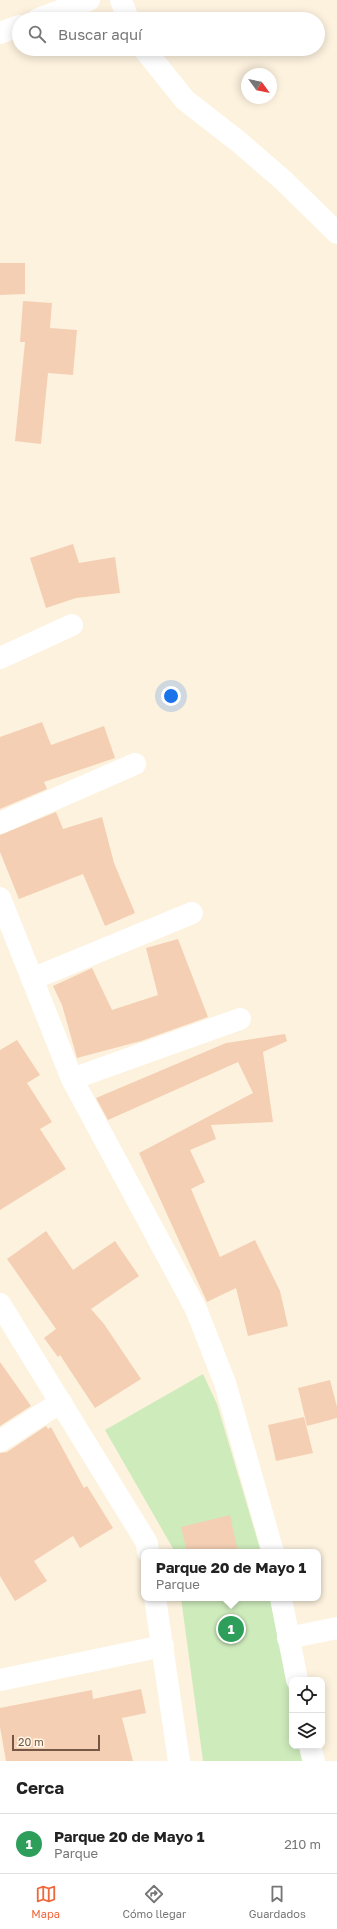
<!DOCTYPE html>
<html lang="es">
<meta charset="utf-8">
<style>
:root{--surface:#fff;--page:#f2f2f2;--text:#222;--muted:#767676;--line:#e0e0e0;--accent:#ef683b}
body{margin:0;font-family:"Golos Text",sans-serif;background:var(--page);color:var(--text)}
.controls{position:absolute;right:12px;bottom:12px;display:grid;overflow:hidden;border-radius:8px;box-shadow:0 2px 10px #0003}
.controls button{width:36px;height:36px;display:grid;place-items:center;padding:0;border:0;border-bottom:1px solid var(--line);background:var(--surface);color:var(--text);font:20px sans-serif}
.compass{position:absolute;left:241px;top:68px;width:36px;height:36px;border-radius:50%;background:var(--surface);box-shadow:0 2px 10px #0003;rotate:123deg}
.scale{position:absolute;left:12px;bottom:10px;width:88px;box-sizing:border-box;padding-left:4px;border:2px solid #745745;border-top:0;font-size:11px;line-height:14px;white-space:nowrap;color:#745745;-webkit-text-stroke:3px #fff6e5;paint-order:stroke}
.you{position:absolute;left:171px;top:696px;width:14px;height:14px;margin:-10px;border:3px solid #fff;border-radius:50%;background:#1a73e8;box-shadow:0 0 0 6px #1a73e833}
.badge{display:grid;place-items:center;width:26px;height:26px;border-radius:50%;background:var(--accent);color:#fff;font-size:13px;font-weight:700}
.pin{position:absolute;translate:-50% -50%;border:2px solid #fff;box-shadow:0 1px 4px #0006}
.popup{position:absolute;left:141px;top:1549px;width:180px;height:52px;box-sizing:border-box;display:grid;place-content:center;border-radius:8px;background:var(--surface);filter:drop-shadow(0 1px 3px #0005);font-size:13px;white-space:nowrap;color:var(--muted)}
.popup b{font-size:15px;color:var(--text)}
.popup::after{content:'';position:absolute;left:50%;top:100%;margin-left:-8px;border:8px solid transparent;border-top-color:var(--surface)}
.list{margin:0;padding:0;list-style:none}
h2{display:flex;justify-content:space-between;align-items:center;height:52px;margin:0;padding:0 16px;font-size:17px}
h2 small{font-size:13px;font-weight:400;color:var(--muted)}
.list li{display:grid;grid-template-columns:26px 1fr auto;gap:12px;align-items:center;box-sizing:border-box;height:60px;padding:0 16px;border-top:1px solid var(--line)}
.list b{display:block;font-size:15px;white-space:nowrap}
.list p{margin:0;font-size:13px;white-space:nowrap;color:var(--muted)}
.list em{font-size:13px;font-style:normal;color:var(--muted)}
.icon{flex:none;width:22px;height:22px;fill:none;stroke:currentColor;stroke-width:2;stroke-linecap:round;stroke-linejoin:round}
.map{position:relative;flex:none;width:337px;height:1761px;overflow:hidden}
.search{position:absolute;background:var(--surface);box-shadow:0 2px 10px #0003;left:12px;right:12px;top:12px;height:44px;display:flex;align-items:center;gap:10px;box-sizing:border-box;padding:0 14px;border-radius:22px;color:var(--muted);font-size:15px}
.sheet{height:112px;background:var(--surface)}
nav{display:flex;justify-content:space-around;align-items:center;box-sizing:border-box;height:56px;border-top:1px solid var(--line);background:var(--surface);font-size:11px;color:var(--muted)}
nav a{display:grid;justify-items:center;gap:2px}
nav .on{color:var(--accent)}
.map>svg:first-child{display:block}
</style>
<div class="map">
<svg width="337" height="1761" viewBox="0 0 337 1761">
<rect width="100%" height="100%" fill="#fdf2de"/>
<g fill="#ceebbc">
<polygon points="203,1374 217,1404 261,1552 175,1552 105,1430"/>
<polygon points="181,1598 270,1598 292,1705 292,1746 299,1746 302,1761 203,1761"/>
</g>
<g fill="#f4cfb4">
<polygon points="0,263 25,263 25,294 0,295"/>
<polygon points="23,301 52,303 50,328 77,330 73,375 48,373 41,444 15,441 25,342 20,342"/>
<polygon points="73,544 79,563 115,557 120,593 76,598 46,608 30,558"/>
<polygon points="42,722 51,745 104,726 115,758 44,782 47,789 0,809 0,737"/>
<polygon points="56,812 63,829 102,817 114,863 135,913 105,926 83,874 19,899 0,852 0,835"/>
<polygon points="178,939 208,1017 141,1041 77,1058 62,1005 53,986 92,968 112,1010 158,995 146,948"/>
<polygon points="285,1034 287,1041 263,1052 273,1122 211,1125 216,1139 190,1150 205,1182 191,1189 220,1257 255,1240 280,1291 288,1326 248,1336 236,1288 207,1302 139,1153 253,1093 238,1062 108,1120 96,1098 226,1043"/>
<polygon points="17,1040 40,1075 27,1083 52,1122 40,1129 66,1169 0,1210 0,1050"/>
<polygon points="46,1231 73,1270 115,1241 139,1276 91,1309 104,1324 141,1379 95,1408 60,1355 58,1357 44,1338 56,1329 7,1259"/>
<polygon points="0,1362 31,1406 0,1426"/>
<polygon points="330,1380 337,1407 337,1418 307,1426 298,1388"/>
<polygon points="304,1417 313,1453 276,1461 268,1425"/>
<polygon points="46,1426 48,1429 51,1427 84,1488 87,1486 113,1528 80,1548 73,1536 34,1561 47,1581 15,1601 0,1576 0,1453 7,1452"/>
<polygon points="230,1515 238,1552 187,1552 181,1527"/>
<polygon points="141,1689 146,1713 122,1718 133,1761 6,1761 0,1727 0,1708 92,1690 93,1699"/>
</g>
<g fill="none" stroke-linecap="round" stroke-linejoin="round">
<g stroke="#fff" stroke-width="22">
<polyline points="121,0 128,19"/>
<polyline points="38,19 89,0"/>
<polyline points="0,33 19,26"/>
<polyline points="144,49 185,100 239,142 284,181 337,233"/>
<polyline points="0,658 72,625"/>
<polyline points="0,823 135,764"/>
<polyline points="0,898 72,1079 196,1309 225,1383 273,1552"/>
<polyline points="32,979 192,913"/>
<polyline points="72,1079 240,1019"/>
<polyline points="0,1304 147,1543 148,1552"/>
<polyline points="0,1441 61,1402"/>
<polyline points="155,1598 179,1761"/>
<polyline points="281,1598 297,1680"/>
<polyline points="288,1638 337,1628"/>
<polyline points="0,1680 163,1646"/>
<polyline points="310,1746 314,1761"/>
</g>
</g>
</svg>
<div class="controls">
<button><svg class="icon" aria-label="locate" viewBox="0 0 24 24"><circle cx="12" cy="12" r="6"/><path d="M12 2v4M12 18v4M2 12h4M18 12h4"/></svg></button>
<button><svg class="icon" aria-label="layers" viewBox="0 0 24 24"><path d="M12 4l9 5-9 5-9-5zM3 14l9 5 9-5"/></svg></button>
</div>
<svg class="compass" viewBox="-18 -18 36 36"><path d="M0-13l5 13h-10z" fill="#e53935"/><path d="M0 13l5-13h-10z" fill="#767676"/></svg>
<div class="scale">20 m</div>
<div class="you"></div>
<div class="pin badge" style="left:231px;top:1629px;background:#2e9e5b">1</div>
<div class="popup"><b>Parque 20 de Mayo 1</b>Parque</div>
<div class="search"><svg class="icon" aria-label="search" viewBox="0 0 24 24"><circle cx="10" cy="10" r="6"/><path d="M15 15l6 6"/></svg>Buscar aquí</div>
</div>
<section class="sheet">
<h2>Cerca<small></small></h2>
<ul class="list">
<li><span class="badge" style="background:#2e9e5b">1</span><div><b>Parque 20 de Mayo 1</b><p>Parque</p></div><em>210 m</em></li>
</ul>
</section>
<nav>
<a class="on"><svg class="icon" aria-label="map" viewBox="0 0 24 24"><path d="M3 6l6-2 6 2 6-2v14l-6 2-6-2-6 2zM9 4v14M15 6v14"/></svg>Mapa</a>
<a><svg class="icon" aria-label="directions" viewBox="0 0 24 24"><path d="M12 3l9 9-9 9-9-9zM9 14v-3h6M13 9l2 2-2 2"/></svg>Cómo llegar</a>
<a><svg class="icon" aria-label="saved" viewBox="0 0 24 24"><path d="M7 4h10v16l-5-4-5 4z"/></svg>Guardados</a>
</nav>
